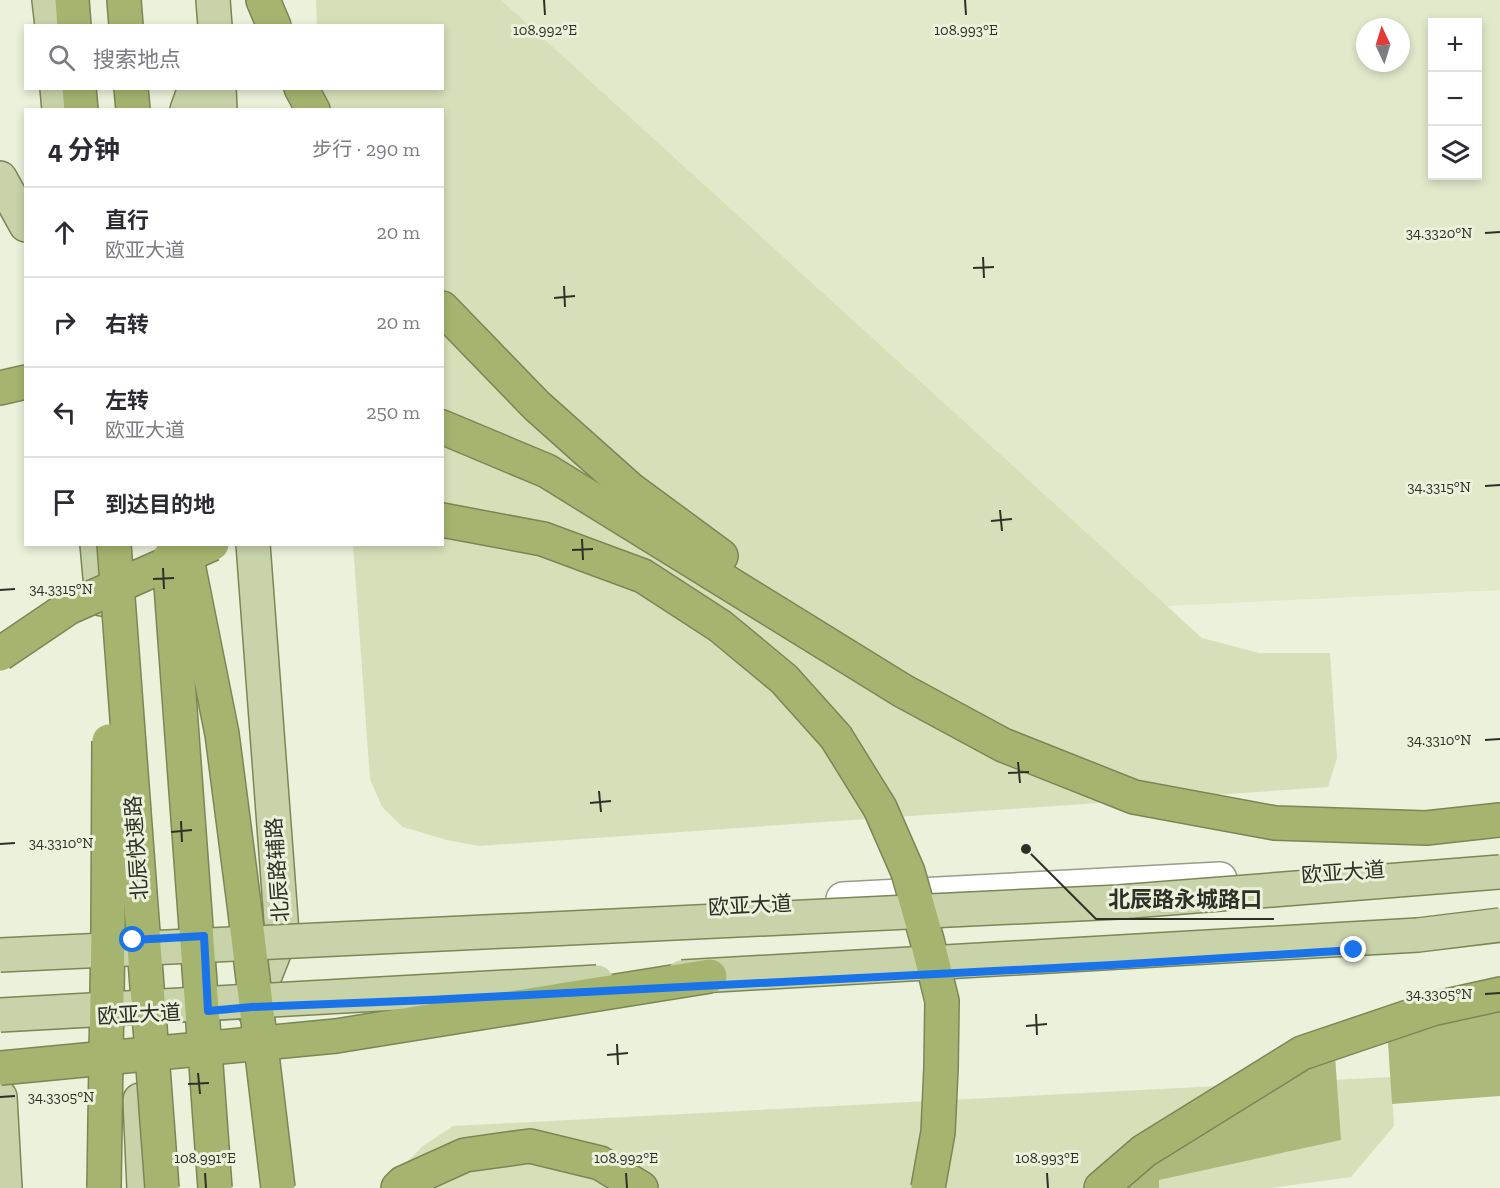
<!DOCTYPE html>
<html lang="zh">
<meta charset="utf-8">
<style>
:root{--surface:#fff;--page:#f2f2f3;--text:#2b2b33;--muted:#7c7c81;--line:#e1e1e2}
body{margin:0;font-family:"Zilla Slab","Noto Sans SC",serif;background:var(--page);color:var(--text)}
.controls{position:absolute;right:18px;top:18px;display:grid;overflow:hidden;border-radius:0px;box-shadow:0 3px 9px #0003}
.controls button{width:54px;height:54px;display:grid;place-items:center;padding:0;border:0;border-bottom:2px solid var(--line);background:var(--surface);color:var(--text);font:30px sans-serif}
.compass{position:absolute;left:1356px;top:18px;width:54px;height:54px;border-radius:50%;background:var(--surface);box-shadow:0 3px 9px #0003;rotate:356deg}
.stop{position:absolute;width:18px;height:18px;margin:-14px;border:4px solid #1a73e8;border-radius:50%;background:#fff}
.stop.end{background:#1a73e8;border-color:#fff;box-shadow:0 2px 6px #0008}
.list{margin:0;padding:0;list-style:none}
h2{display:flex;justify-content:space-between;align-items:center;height:78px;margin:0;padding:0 24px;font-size:26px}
h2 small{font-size:20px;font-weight:400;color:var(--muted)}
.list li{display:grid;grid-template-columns:39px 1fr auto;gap:18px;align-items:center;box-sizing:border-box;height:90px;padding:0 24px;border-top:2px solid var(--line)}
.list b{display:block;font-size:22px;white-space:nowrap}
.list p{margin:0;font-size:20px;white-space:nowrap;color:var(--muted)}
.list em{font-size:20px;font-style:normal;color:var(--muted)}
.icon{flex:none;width:33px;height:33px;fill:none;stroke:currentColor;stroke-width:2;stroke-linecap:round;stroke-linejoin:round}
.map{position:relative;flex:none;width:1500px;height:1188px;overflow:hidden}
.search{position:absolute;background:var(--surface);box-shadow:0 3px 9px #0003;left:24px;top:24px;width:420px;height:66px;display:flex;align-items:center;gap:15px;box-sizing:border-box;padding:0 21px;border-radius:0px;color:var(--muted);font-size:22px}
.panel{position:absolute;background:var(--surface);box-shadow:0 3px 9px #0003;left:24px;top:108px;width:420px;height:438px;border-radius:0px}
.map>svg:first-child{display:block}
</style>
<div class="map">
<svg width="1500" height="1188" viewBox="0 0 1500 1188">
<rect width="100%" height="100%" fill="#ebf1da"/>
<path fill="#e1e9ca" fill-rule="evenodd" d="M501 0H1500V590L1166 606ZM1432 22H1478V176H1432ZM1365 27H1401V63H1365Z"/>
<g fill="#d6dfb8">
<polygon points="316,0 501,0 1202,638 1259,653 1330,653 1337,758 1328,787 479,846 447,840 403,827 382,807 370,779 353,545 442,544 442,110 323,109 322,89 442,88 442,26 317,25"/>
<polygon points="1391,1077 1394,1126 1351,1177 1271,1188 399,1188 401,1168 423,1146 453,1126"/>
</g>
<g fill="#abba7a">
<polygon points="1500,1004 1500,1096 1392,1104 1386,1012"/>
<polygon points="1334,1042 1341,1140 1159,1180 1159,1188 1106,1188"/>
</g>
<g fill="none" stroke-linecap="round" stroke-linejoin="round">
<g stroke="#979d87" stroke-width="36">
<polyline id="minor" points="843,899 1220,879"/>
</g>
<g stroke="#7b8656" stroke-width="36">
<g id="major">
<polyline points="49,0 52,26"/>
<polyline points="213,0 215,26"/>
<polyline points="57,88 59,110"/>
<polyline points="219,88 220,110"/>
<polyline points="187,110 195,88"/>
<polyline points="0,178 26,225"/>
<polyline points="97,544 102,599"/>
<polyline points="252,1008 282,933 253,544"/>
<polyline points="0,1097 5,1188"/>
<polyline points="140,1100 144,1188"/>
</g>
</g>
<g stroke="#7b8656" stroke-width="36">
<g id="highway">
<polyline points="72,0 74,26"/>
<polyline points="124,0 126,26"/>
<polyline points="263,0 274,26"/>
<polyline points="79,88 81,110"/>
<polyline points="131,88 133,110"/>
<polyline points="301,88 313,110"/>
<polyline points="442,308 537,406 630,489 721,556"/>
<polyline points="0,388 26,382"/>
<polyline points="442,427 547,471 903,691 1003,745 1134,797 1275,823 1426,828 1500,820"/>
<polyline points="442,520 543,539 643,576 720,626 784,679 836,737"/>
<polyline points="398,1188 403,1183 465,1155 530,1146 600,1163 641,1188"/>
<polyline points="1101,1188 1144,1151 1302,1053 1432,1009 1500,994"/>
</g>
</g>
<use href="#minor" stroke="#fff" stroke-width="33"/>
<use href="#major" stroke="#c9d3a9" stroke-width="33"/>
<use href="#highway" stroke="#a5b56f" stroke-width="33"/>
<g stroke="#7b8656" stroke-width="36" stroke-linecap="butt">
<g id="major-bridge">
<polyline points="0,955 1119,902 1500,872"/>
<polyline points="682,977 1418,935 1500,925"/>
<polyline points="0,1015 597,982"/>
</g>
</g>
<g stroke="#7b8656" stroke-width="36" stroke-linecap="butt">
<g id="highway-bridge">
<polyline points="114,544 162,1188"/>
<polyline points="184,544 222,734 244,904 278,1188"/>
<polyline points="169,558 215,1188"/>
<polyline points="0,654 68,608 212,544"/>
<polyline points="836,737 880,808 908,872 927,940 942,1001 941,1068 938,1132 928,1188"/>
<polyline points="0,1068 336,1036 710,976"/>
<polyline points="104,1188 108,928 109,741"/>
</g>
</g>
<use href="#major-bridge" stroke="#c9d3a9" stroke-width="33"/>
<use href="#highway-bridge" stroke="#a5b56f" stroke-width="33"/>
</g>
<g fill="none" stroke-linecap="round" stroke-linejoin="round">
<polyline stroke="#1a73e8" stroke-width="8" points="133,940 204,936 208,1011 252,1007 429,1000 1112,965 1354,950"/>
</g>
<path fill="none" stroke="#2e3027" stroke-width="2" d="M544 0 545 15M965 0 966 15M1485 233 1500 232M983 257 984 278M973 268 994 267M564 286 565 307M554 298 575 296M1485 486 1500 485M1000 510 1002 531M991 521 1012 519M582 539 583 560M572 550 593 549M163 568 164 589M153 579 174 578M0 590 15 589M1485 740 1500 739M1018 762 1020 783M1008 773 1029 772M599 791 601 812M590 803 611 801M181 821 182 842M171 832 192 830M0 844 15 843M1485 994 1500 993M1036 1014 1037 1035M1026 1026 1047 1024M617 1044 618 1065M607 1055 628 1053M198 1073 200 1094M188 1084 209 1083M0 1097 15 1096M205 1173 206 1188M626 1173 627 1188M1047 1173 1048 1188"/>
<g text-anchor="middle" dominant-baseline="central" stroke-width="6" stroke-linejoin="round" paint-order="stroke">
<g font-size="21" fill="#2e3027" stroke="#ebf1da">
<text transform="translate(136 848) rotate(-94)">北辰快速路</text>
<text transform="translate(277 870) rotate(-94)">北辰路辅路</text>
<text transform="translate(1343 872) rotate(-4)">欧亚大道</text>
<text transform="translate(750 905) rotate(-3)">欧亚大道</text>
<text transform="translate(139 1014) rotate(-3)">欧亚大道</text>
</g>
</g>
<g font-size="15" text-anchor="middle" fill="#2e3027" stroke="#ebf1da" stroke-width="6" stroke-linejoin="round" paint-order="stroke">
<text x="545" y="35">108.992°E</text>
<text x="966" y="35">108.993°E</text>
<text x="1439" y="238">34.3320°N</text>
<text x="1439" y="492">34.3315°N</text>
<text x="61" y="594">34.3315°N</text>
<text x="1439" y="745">34.3310°N</text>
<text x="61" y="848">34.3310°N</text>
<text x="1439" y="999">34.3305°N</text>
<text x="61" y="1102">34.3305°N</text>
<text x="205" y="1163">108.991°E</text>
<text x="626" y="1163">108.992°E</text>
<text x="1047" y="1163">108.993°E</text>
</g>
<path fill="none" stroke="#2e3027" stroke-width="2" d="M1026 849L1096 919H1274"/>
<circle fill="#2e3027" stroke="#ebf1da" stroke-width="2" cx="1026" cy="849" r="6"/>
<g font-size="22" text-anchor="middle" font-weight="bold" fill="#2e3027" stroke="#ebf1da" stroke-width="6" stroke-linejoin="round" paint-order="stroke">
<text x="1185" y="907">北辰路永城路口</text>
</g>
</svg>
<div class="controls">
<button>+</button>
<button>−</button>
<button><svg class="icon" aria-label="layers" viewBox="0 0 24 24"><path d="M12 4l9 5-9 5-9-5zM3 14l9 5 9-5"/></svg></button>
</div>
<svg class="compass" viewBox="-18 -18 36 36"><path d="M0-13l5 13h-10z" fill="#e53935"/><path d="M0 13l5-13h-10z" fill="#7c7c81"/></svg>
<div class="stop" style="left:133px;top:940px"></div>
<div class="stop end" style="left:1354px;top:950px"></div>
<div class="search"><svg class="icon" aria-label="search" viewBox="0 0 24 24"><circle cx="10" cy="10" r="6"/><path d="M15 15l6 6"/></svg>搜索地点</div>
<section class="panel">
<h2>4 分钟<small>步行 · 290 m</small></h2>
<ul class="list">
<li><svg class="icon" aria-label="ahead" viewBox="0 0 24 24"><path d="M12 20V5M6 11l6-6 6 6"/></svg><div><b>直行</b><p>欧亚大道</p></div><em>20 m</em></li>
<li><svg class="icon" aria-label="right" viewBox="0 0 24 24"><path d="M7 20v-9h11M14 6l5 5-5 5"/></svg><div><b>右转</b></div><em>20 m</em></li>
<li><svg class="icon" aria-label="left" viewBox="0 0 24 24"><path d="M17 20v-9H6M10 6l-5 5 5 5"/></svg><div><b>左转</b><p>欧亚大道</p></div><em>250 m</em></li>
<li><svg class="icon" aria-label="arrive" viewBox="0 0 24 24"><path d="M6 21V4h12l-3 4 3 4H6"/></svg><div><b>到达目的地</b></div></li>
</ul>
</section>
</div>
